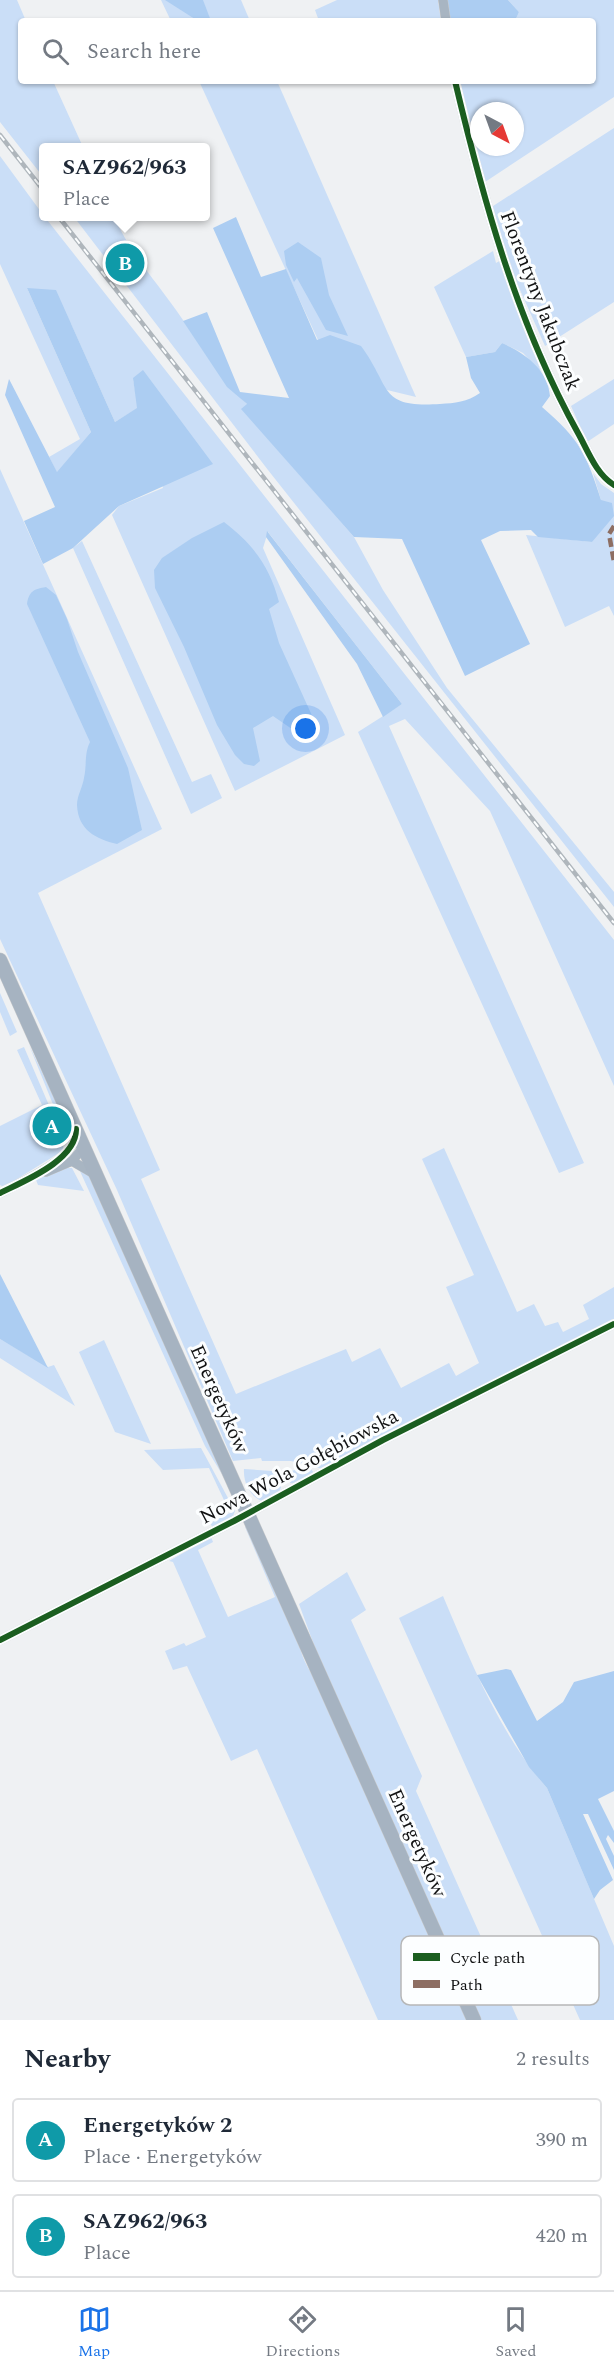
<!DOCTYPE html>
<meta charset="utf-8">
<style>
:root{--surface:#fff;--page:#f2f2f3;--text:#1f2937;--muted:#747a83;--line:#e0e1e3;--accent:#1a73e8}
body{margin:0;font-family:Spectral,serif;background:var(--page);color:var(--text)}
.compass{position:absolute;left:470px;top:102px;width:54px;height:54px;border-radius:50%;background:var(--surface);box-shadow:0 2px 4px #0004;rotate:139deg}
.you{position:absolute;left:306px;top:729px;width:21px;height:21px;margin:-15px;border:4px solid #fff;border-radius:50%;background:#1a73e8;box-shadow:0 0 0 9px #1a73e833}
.badge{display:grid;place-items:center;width:39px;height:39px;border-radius:50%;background:var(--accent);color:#fff;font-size:20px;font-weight:700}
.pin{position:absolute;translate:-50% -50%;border:3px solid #fff;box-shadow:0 2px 6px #0006}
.popup{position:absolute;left:39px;top:143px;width:171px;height:78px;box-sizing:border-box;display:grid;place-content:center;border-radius:6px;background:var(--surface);filter:drop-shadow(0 2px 4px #0005);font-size:20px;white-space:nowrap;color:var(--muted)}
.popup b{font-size:22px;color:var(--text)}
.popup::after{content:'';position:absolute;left:50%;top:100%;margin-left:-12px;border:12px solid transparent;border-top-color:var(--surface)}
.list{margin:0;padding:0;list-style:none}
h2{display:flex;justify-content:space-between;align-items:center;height:78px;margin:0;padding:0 24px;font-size:26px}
h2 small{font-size:20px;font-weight:400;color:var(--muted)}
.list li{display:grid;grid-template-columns:39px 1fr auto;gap:18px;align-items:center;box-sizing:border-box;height:84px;margin:0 12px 12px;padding:0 12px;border:2px solid var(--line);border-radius:6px}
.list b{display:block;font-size:22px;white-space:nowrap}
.list p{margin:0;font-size:20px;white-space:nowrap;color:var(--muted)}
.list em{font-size:20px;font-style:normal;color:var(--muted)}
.icon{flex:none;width:33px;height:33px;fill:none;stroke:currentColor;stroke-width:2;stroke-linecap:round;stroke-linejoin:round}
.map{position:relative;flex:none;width:614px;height:2020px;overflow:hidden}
.search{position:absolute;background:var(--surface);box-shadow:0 2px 4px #0004;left:18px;right:18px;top:18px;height:66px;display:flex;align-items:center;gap:15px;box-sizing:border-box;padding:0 21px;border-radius:6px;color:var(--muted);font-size:22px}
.sheet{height:270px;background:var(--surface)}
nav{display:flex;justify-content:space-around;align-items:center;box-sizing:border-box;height:84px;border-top:2px solid var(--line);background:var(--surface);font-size:16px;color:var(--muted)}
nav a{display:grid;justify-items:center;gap:3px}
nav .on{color:var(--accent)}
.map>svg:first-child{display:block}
</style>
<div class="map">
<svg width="614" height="2020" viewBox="0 0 614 2020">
<rect width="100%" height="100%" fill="#eff1f3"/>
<g fill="#cadef7" fill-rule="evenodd">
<polygon points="0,0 17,0 26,21 21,21 21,81 53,81 83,147 44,148 44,178 0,122"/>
<polygon points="161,0 241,0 250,21 171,21"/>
<polygon points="337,0 438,0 441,21 319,21 315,10"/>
<path d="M508 0H614V97L485 182 460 81H593V21H515L519 12ZM479 111H515V147H479Z"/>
<polygon points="199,81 277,81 416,397 387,390 318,340"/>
<polygon points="614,128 614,302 545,346 516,281 510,284 541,372 523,353 502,343 495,352 466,357 434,287 493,251 496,263 506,257 490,208"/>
<polygon points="0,156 44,216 614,940 614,1086 490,811 405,719 389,726 584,1163 559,1173 358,732 402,704 268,532 263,548 345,735 235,791 112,515 119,506 163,488 133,378 138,408 115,422 71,324 27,288 91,432 57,473 49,457 80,439 0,264"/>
<path d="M74 217H114C133 258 158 283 183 320 205 352 219 378 248 405L242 409 354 537 383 590 447 688 614 892V907L268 470Z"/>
<polygon points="614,379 614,424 587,442 571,406"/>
<polygon points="0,469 162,829 38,893 160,1170 141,1179 236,1394 346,1349 352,1362 380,1348 401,1388 449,1363 456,1376 479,1363 446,1287 474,1275 422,1159 444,1148 517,1312 534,1304 545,1326 558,1322 563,1332 589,1319 583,1305 614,1287 614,1320 392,1431 323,1469 291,1461 262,1461 261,1458 233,1461 117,1190 0,939"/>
<polygon points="593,473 601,484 614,493 614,616 609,606 565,627 526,535 592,542 601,500"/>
<polygon points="82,541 192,782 211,774 222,798 191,814 73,548"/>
<polygon points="0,993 17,1032 10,1036 0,1012"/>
<polygon points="29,1045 72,1134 69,1144"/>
<polygon points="24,1047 60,1131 64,1150 4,1187 0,1185 0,1126 42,1105 17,1050"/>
<polygon points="64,1168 72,1168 84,1191 38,1185 36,1180"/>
<polygon points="79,1169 88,1173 226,1481 205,1446"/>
<polygon points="0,1339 48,1367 54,1365 75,1406 0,1358"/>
<polygon points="104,1340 151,1444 115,1432 79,1352"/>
<polygon points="201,1448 235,1511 233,1516 213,1528 210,1523 230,1513 209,1468 163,1470 144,1450"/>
<path d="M244 1469 272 1471 281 1487 279 1493 262 1501C251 1497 243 1483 244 1469Z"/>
<polygon points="299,1469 311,1469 314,1473 297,1484 290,1483 287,1472"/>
<path d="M247 1525 299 1637C299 1654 308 1670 319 1683L468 2020H378L257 1749 231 1761 187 1666 173 1670 165 1651 184 1643 186 1646 206 1637 173 1562 169 1561 211 1537 213 1542 198 1550 228 1617 275 1597 245 1527Z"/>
<polygon points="347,1572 366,1610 351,1620 422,1776 416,1791 518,2020 481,2020 314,1645 299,1604"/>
<path d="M443 1596C471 1662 499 1733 547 1788L614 1946V2020H580L399 1618Z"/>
</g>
<g fill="#accdf2">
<polygon points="165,0 203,0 211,21 198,21"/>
<polygon points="447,0 508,0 519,12 515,21 449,21"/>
<path d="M236 217 261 277 286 269 317 340 330 335 361 346C392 388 378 408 440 404 455 403 467 402 480 393L471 378 466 357 495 352 502 343C524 353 548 369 550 396L542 407C580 440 586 453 601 500L612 503 614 516 592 542 538 537 531 530 500 531 481 540 530 644 465 676 402 539 354 537 241 409 247 404 227 387 183 321 207 312 240 392 289 398 213 228Z"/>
<polygon points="298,242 321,258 329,295 348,336 326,330 297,278 294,282 286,265 284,251"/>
<polygon points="27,288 56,290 115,422 137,408 133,378 143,370 213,464 119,506 73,548 43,564 24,521 55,507 5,395 9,379 57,472 91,432"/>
<path d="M224 522C253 544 270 567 279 602L269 609 279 643 319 731 302 736 273 716 253 728 260 761 254 766 244 764 235 755 217 725 184 647 155 588 154 570 162 558 192 538Z"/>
<polygon points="267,531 402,704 383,717 357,664 266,537"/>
<path d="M46 587 56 595 67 619 78 652 128 768 142 830 117 844C96 839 78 830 77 805 77 796 83 786 84 778 87 765 84 754 90 742L27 604C29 591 34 589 46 587Z"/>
<polygon points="0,1274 48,1368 0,1339"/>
<polygon points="506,1669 511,1670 537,1721 563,1702 574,1682 614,1671 614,1791 598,1799 614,1831 614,1843 608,1835 606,1839 614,1856 614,1870 588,1814 583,1814 613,1880 600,1890 594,1899 547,1788 529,1767 477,1675"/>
</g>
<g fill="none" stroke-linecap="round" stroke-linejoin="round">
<g stroke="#cccdce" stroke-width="10">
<g id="street">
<polyline points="443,0 446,21"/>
<path d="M455 81C484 203 517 323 578 433 588 451 596 474 614 485"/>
<polyline points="72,1161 96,1175"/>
<polyline points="46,1172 72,1161 84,1147"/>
<path d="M0 1193C21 1182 77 1159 76 1132"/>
<polyline points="0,1640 234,1521 383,1440 614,1324"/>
</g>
</g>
<g stroke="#cccdce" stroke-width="15">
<polyline id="secondary" points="0,960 474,2020"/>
</g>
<use href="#street" stroke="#a8b5c2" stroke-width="9"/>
<use href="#secondary" stroke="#a6b3c1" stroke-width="14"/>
<g stroke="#afb6bc" stroke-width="4.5">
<g id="rail">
<polyline points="0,135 44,191"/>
<polyline points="58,216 614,923"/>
</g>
</g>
<use href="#rail" stroke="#fcfeff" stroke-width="2" stroke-dasharray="7" stroke-linecap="butt"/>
<polyline stroke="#8d6e63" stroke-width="4.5" stroke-dasharray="9 4.5" stroke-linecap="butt" points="614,526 609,534 614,562"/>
<g stroke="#fcfeff" stroke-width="10">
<g id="cycleway">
<path d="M455 81C484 203 517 323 578 433 588 451 596 474 614 485"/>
<path d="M0 1193C24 1181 77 1160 76 1129"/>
<polyline points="0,1640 234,1521 383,1440 614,1324"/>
</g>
</g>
<use href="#cycleway" stroke="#1b5e20" stroke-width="6"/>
</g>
<g text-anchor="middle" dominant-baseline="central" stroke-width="6" stroke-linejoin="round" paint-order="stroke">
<g font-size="20" fill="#111213" stroke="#fcfeff">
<text transform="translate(540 301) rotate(69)">Florentyny Jakubczak</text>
<text transform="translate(219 1399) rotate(66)">Energetyków</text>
<text transform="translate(299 1467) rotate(-28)">Nowa Wola Gołębiowska</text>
<text transform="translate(417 1843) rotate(66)">Energetyków</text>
</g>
</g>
<rect x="401" y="1936" width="198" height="69" rx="9" fill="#fcfeff" stroke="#b6b7b8" stroke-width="1.5"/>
<rect x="413" y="1953" width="27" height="8" fill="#1b5e20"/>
<rect x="413" y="1980" width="27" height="8" fill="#8d6e63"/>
<g font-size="16" fill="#111213">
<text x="450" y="1963">Cycle path</text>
<text x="450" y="1990">Path</text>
</g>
</svg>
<svg class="compass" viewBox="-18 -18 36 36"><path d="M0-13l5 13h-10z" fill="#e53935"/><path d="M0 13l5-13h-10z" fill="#747a83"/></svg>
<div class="you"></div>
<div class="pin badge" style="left:52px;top:1126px;background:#0f9aa8">A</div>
<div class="pin badge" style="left:125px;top:263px;background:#0f9aa8">B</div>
<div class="popup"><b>SAZ962/963</b>Place</div>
<div class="search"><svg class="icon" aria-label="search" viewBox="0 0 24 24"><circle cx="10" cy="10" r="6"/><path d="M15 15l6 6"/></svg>Search here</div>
</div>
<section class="sheet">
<h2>Nearby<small>2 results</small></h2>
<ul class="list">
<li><span class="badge" style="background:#0f9aa8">A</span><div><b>Energetyków 2</b><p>Place · Energetyków</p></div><em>390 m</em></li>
<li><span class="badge" style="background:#0f9aa8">B</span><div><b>SAZ962/963</b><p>Place</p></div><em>420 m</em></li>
</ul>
</section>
<nav>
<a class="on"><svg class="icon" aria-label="map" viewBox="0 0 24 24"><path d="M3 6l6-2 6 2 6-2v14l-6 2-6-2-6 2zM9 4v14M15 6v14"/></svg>Map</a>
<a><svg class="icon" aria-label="directions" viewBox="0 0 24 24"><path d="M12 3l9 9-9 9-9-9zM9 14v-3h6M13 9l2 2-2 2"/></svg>Directions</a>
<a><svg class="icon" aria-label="saved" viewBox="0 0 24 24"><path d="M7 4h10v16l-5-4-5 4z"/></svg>Saved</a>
</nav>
